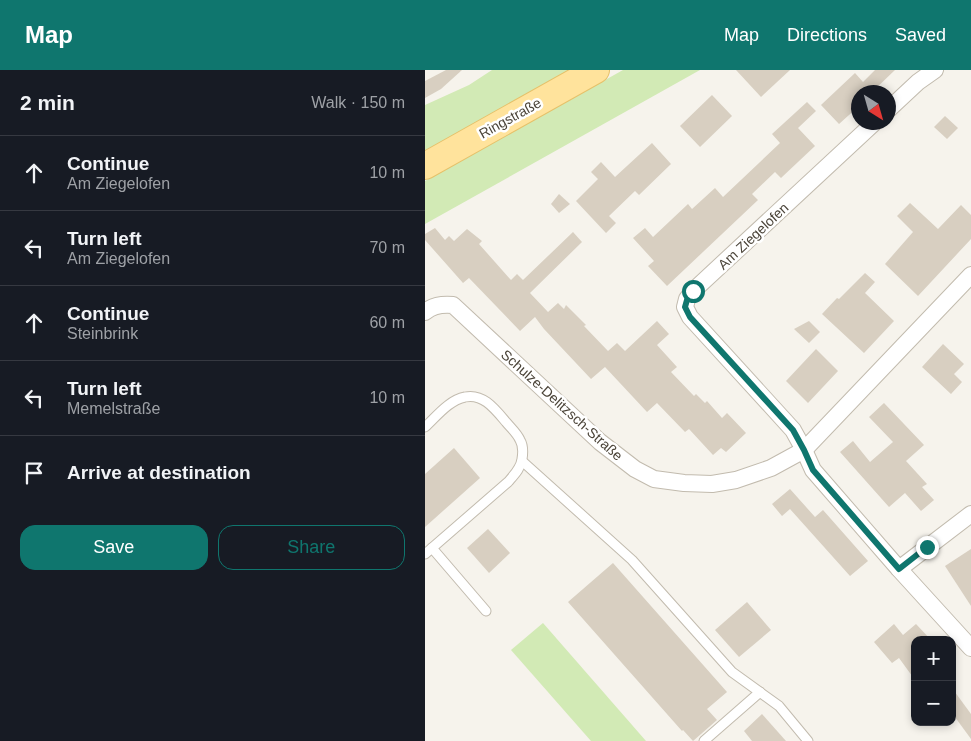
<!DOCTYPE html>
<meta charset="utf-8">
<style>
:root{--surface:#171b24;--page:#20242c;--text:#f1f3f6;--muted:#9ea1a6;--line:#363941;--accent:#0f766e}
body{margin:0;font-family:Arial,sans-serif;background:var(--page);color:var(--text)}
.controls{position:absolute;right:15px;bottom:15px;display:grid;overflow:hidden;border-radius:10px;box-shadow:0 2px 8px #0003}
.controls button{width:45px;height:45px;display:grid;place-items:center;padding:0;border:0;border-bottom:1px solid var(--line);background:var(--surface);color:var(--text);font:25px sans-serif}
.compass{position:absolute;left:426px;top:15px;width:45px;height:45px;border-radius:50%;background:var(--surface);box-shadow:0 2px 8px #0003;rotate:143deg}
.stop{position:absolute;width:15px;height:15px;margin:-11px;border:4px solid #0f766e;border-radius:50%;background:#fff}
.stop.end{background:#0f766e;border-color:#fff;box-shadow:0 1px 5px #0008}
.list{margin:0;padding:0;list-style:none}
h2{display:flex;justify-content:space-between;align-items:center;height:65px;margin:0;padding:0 20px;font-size:21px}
h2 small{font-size:16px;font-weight:400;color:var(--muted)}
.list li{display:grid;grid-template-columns:32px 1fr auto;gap:15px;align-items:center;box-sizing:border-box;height:75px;padding:0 20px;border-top:1px solid var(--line)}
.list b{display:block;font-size:19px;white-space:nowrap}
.list p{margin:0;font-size:16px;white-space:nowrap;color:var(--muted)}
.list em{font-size:16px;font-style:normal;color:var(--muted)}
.actions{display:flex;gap:10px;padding:15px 20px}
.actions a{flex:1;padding:11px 0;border:1px solid var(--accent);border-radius:15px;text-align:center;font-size:18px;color:var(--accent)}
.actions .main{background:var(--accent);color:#fff}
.icon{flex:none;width:28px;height:28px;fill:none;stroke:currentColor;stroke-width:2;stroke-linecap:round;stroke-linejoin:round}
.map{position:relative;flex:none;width:546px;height:671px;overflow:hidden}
header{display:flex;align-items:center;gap:30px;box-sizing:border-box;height:70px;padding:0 25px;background:var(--accent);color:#fff}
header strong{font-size:24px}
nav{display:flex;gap:28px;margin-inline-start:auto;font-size:18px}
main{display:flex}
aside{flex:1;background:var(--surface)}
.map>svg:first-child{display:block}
</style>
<header>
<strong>Map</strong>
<nav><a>Map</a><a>Directions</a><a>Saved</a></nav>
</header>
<main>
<aside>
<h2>2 min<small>Walk · 150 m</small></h2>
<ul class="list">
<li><svg class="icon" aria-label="ahead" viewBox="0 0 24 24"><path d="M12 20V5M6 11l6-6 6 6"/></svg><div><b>Continue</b><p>Am Ziegelofen</p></div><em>10 m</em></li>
<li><svg class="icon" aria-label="left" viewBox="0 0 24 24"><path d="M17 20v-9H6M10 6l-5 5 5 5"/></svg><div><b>Turn left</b><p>Am Ziegelofen</p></div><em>70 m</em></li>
<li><svg class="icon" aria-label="ahead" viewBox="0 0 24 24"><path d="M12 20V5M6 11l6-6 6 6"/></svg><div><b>Continue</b><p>Steinbrink</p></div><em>60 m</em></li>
<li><svg class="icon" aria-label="left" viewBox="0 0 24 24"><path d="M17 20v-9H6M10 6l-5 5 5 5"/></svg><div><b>Turn left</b><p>Memelstraße</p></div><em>10 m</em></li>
<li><svg class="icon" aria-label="arrive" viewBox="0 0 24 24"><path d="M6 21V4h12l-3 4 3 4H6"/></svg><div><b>Arrive at destination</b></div></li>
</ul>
<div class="actions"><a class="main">Save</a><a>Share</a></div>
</aside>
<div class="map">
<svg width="546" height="671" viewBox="0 0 546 671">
<rect width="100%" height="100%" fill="#f6f3ec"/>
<g fill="#d2eab5">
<polygon points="67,0 145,0 0,82 0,35 44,15"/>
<polygon points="198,0 275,0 0,154 0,111"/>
<polygon points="118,553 221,671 166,671 86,580"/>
</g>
<g fill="#d8cfc1">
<polygon points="21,0 37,0 16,19 0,28 0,11"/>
<polygon points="311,0 365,0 336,27"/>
<polygon points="450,0 470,0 447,22 448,22 434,22 434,36 414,54 396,35 430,3 438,12"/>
<polygon points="287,25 307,46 275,77 255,56"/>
<polygon points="382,32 391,41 373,58 390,76 356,108 350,102 327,124 333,130 242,216 223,196 229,191 208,168 220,158 228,167 263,134 267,139 290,118 298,127 355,73 347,64"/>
<polygon points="520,46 533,58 522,69 509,57"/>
<polygon points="227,73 246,94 214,125 210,121 184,146 191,153 181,163 151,131 173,109 166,102 176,92 190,107"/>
<polygon points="134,124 145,134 134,143 126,134"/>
<polygon points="485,133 513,159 536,135 546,145 546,169 493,226 460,194 488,162 472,146"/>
<polygon points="10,158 20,170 24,166 29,171 42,159 57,171 54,174 86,210 92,204 98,210 148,162 157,172 105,223 123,242 133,233 139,239 141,235 161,255 159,256 183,281 192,273 200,281 232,251 244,264 232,275 252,297 246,302 269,326 271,324 280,333 282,331 297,348 302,343 321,363 301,382 296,378 288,385 264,359 260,362 232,333 222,342 180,297 166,309 119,259 110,247 95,261 44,208 38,213 0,170 0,164"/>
<polygon points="440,203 450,212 440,223 469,251 439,283 397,244 412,228 414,229"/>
<polygon points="384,251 395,262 384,273 369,259"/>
<polygon points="518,274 539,294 529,304 537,312 526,324 497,297"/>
<polygon points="391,279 413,301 383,333 361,311"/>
<polygon points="459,333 499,375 481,391 502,414 497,417 509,430 496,441 480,423 464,437 415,382 428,371 445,392 468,372 444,347"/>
<polygon points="29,378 55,408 0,457 0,404"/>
<polygon points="365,419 390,447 398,440 443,491 425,506 365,439 357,446 347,434"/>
<polygon points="63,459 85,483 64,503 42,478"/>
<polygon points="546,479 546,536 520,496"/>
<polygon points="188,493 302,622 282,639 292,650 268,671 258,660 257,661 143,532"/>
<polygon points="322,532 346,560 314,587 290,560"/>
<polygon points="469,554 478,565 491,554 506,570 490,570 490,610 474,588 467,593 449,572"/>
<polygon points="527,618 546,644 546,669 527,643"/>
<polygon points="337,644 361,671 327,671 319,661"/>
</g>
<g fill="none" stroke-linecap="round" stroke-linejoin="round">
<g stroke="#c2bbae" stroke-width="11">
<g id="lane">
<path d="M0 357C11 347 24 330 40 327 58 323 70 339 81 352 85 357 92 363 95 370 98 375 98 383 97 389 96 398 89 405 83 412L0 484"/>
<polyline points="97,391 207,490 307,602 354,636 383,671"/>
<polyline points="7,478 61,541"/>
<polyline points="279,671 335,622"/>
</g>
</g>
<g stroke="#c2bbae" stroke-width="18">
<g id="street">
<polyline points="463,40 493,12 510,0"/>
<polyline points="450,52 268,221 262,229 260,237 265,247 368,360 379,380 388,400 474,499 546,578"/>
<path d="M0 242C8 235 18 234 28 235L175 372 210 399 229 409 259 413 287 414 311 410 346 398 379 380 546 205"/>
<polyline points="474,499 546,444"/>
</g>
</g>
<g stroke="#e6c16a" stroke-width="28">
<polyline id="primary" points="0,96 171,0"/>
</g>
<use href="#lane" stroke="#fff" stroke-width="9"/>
<use href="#street" stroke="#fff" stroke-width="16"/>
<use href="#primary" stroke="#ffe39c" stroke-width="26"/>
</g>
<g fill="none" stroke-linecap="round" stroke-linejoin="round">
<polyline stroke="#0f766e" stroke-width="6" points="268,221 262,230 260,237 265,247 368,360 379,380 388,400 474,499 502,477"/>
</g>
<g text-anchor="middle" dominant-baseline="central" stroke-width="5" stroke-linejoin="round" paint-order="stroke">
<g font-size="14" fill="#4b4439" stroke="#fff">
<text transform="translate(85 48) rotate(-29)">Ringstraße</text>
<text transform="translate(328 166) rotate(-43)">Am Ziegelofen</text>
<text transform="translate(137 335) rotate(42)">Schulze-Delitzsch-Straße</text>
</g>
</g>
</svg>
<div class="controls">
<button>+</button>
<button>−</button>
</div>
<svg class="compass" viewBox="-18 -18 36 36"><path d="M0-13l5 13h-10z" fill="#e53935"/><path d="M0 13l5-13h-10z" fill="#9ea1a6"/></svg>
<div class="stop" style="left:268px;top:221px"></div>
<div class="stop end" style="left:502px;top:477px"></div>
</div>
</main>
